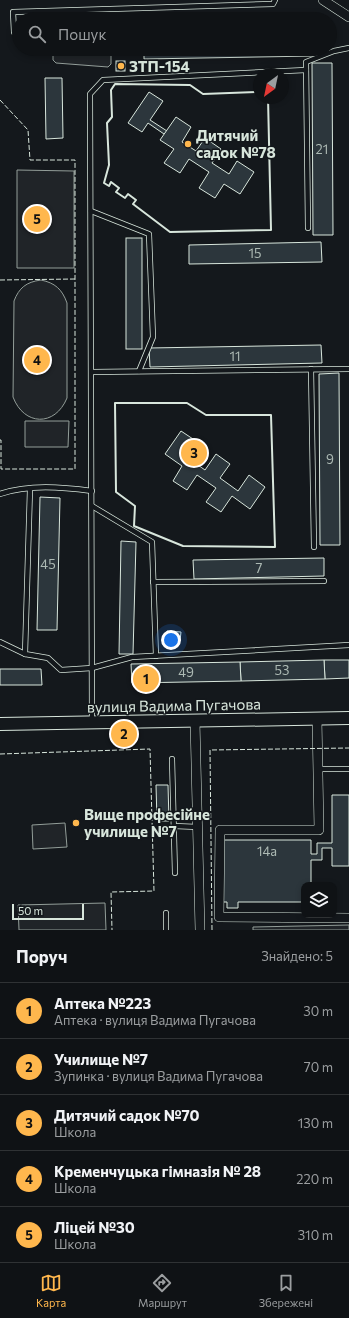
<!DOCTYPE html>
<html lang="uk">
<meta charset="utf-8">
<style>
:root{--surface:#0f1215;--page:#181b1e;--text:#f1f3f6;--muted:#9b9ea0;--line:#2f3234;--accent:#ffb74d}
body{margin:0;font-family:Commissioner,sans-serif;background:var(--page);color:var(--text)}
.controls{position:absolute;right:12px;bottom:12px;display:grid;overflow:hidden;border-radius:8px;box-shadow:0 2px 6px #0003}
.controls button{width:36px;height:36px;display:grid;place-items:center;padding:0;border:0;border-bottom:1px solid var(--line);background:var(--surface);color:var(--text);font:20px sans-serif}
.compass{position:absolute;left:253px;top:68px;width:36px;height:36px;border-radius:50%;background:var(--surface);box-shadow:0 2px 6px #0003;rotate:213deg}
.scale{position:absolute;left:12px;bottom:10px;width:72px;box-sizing:border-box;padding-left:4px;border:2px solid #d8e6dc;border-top:0;font-size:11px;line-height:14px;white-space:nowrap;color:#d8e6dc;-webkit-text-stroke:3px #14181c;paint-order:stroke}
.you{position:absolute;left:171px;top:640px;width:14px;height:14px;margin:-10px;border:3px solid #fff;border-radius:50%;background:#1a73e8;box-shadow:0 0 0 6px #1a73e833}
.badge{display:grid;place-items:center;width:26px;height:26px;border-radius:50%;background:var(--accent);color:#111;font-size:13px;font-weight:700}
.pin{position:absolute;translate:-50% -50%;border:2px solid #fff;box-shadow:0 1px 4px #0006}
.list{margin:0;padding:0;list-style:none}
h2{display:flex;justify-content:space-between;align-items:center;height:52px;margin:0;padding:0 16px;font-size:17px}
h2 small{font-size:13px;font-weight:400;color:var(--muted)}
.list li{display:grid;grid-template-columns:26px 1fr auto;gap:12px;align-items:center;box-sizing:border-box;height:56px;padding:0 16px;border-top:1px solid var(--line)}
.list b{display:block;font-size:15px;white-space:nowrap}
.list p{margin:0;font-size:13px;white-space:nowrap;color:var(--muted)}
.list em{font-size:13px;font-style:normal;color:var(--muted)}
.icon{flex:none;width:22px;height:22px;fill:none;stroke:currentColor;stroke-width:2;stroke-linecap:round;stroke-linejoin:round}
.map{position:relative;flex:none;width:349px;height:930px;overflow:hidden}
.search{position:absolute;background:var(--surface);box-shadow:0 2px 6px #0003;left:12px;right:12px;top:12px;height:44px;display:flex;align-items:center;gap:10px;box-sizing:border-box;padding:0 14px;border-radius:22px;color:var(--muted);font-size:15px}
.sheet{height:332px;background:var(--surface)}
nav{display:flex;justify-content:space-around;align-items:center;box-sizing:border-box;height:56px;border-top:1px solid var(--line);background:var(--surface);font-size:11px;color:var(--muted)}
nav a{display:grid;justify-items:center;gap:2px}
nav .on{color:var(--accent)}
.map>svg:first-child{display:block}
</style>
<div class="map">
<svg width="349" height="930" viewBox="0 0 349 930">
<rect width="100%" height="100%" fill="#14181c"/>
<g fill="#202428" stroke="#939e99">
<polygon points="53,49 111,49 111,64 108,67 56,63 53,60"/>
<polygon points="17,170 74,171 74,268 17,268"/>
<path d="M41 280C55 283 62 289 67 303V398C55 427 24 426 13 397L14 301C19 288 26 282 41 280Z"/>
<polygon points="25,421 69,421 68,447 25,447"/>
<polygon points="65,823 67,847 33,849 32,825"/>
<polygon points="105,903 106,930 19,930 18,905"/>
<polygon points="349,925 349,930 253,930 253,927"/>
</g>
<g fill="#2c363c" stroke="#d8e6dc">
<polygon points="144,49 315,49 315,56 144,59"/>
<rect x="116" y="61" width="9" height="10"/>
<polygon points="312,63 332,63 333,235 313,235"/>
<polygon points="45,78 62,78 63,138 46,139"/>
<polygon points="149,92 163,101 150,120 167,131 164,134 148,123 142,132 128,123"/>
<polygon points="176,117 191,127 182,142 196,151 205,138 221,149 212,163 229,174 237,161 254,172 240,194 224,184 215,198 199,188 209,172 189,159 180,173 164,163 174,149 160,140"/>
<rect x="126" y="238" width="16" height="111"/>
<polygon points="321,242 322,262 189,264 189,245"/>
<polygon points="321,345 322,363 150,367 149,348"/>
<polygon points="339,373 340,545 320,545 319,374"/>
<polygon points="181,431 196,441 185,456 205,470 216,454 230,464 220,478 238,491 249,475 265,487 250,509 232,496 221,512 206,502 216,488 197,475 187,490 173,481 182,466 165,454"/>
<polygon points="40,497 60,498 57,630 37,630"/>
<polygon points="121,541 136,542 133,654 119,654"/>
<polygon points="324,558 324,576 194,579 193,560"/>
<polygon points="167,631 181,632 180,641 167,640"/>
<polygon points="324,660 349,660 349,678 325,679"/>
<polygon points="324,660 325,679 241,681 240,662"/>
<polygon points="240,662 241,681 132,683 131,664"/>
<polygon points="0,669 41,669 42,685 0,685"/>
<polygon points="156,785 168,785 169,821 157,821"/>
<polygon points="332,795 349,795 349,866 332,866 332,848 322,848 322,860 311,860 311,885 304,885 304,902 238,902 238,908 227,908 227,902 223,902 223,840 311,840 311,854 317,854 317,843 332,843"/>
</g>
<g fill="none" stroke-linecap="round" stroke-linejoin="round">
<g stroke="#d8e6dc" stroke-width="6">
<g id="lane">
<polyline points="14,32 13,12 273,4 275,0"/>
<polyline points="91,211 149,234 153,337 139,371"/>
<polyline points="308,228 306,62 334,51 349,48"/>
<polyline points="311,369 314,547"/>
<polyline points="92,372 349,369"/>
<polyline points="30,489 25,654 48,658 61,670 92,668 132,657 349,645"/>
<path d="M0 494C29 484 62 487 92 491"/>
<polyline points="92,506 152,542 156,656"/>
<polyline points="153,582 324,581"/>
<polyline points="0,642 25,654"/>
<polyline points="92,722 90,94 103,80 306,70"/>
<polyline points="172,759 175,873"/>
<polyline points="318,769 349,769"/>
<polyline points="174,826 198,827"/>
<polyline points="166,930 166,913"/>
</g>
</g>
<g stroke="#d8e6dc" stroke-width="10">
<g id="street">
<polyline points="323,0 349,17"/>
<polyline points="317,718 319,830 220,830 219,917 349,918"/>
<polyline points="195,721 200,930"/>
</g>
</g>
<g stroke="#d8e6dc" stroke-width="14">
<polyline id="secondary" points="0,724 349,718"/>
</g>
<use href="#lane" stroke="#14181c" stroke-width="4.5"/>
<use href="#street" stroke="#14181c" stroke-width="9"/>
<use href="#secondary" stroke="#14181c" stroke-width="12"/>
<g stroke="#d8e6dc" stroke-width="1" stroke-dasharray="5 2" stroke-linecap="butt">
<polyline points="0,100 28,130 30,160 75,160 75,469 1,469 1,440 0,440"/>
<polyline points="0,280 75,279"/>
<polyline points="0,754 150,749 154,891 111,892 112,930"/>
<polyline points="212,930 210,750 349,748"/>
</g>
<g stroke="#d8e6dc" stroke-width="2">
<polyline points="259,92 203,94 190,85 115,84 111,90 112,117 107,123 109,165 104,183 109,186 111,182 119,188 116,192 125,198 128,194 136,200 133,204 170,232 271,230 268,98"/>
<polygon points="115,403 187,403 206,415 271,415 275,547 183,546 134,526 135,506 116,492"/>
</g>
</g>
<g fill="#ffb74d" stroke="#14181c" stroke-width="1.5">
<circle cx="121" cy="66" r="4"/>
<circle cx="188" cy="144" r="4"/>
<circle cx="76" cy="823" r="4"/>
</g>
<g text-anchor="middle" dominant-baseline="central" stroke-width="3" stroke-linejoin="round" paint-order="stroke">
<g font-size="13" fill="#adbab4">
<text x="322" y="149">21</text>
<text x="255" y="253">15</text>
<text x="235" y="356">11</text>
<text x="330" y="459">9</text>
<text x="48" y="564">45</text>
<text x="259" y="568">7</text>
<text x="282" y="670">53</text>
<text x="186" y="672">49</text>
<text x="267" y="851">14а</text>
</g>
<g font-size="15" font-weight="bold" fill="#d8e6dc" stroke="#14181c" text-anchor="start">
<text x="129" y="66">ЗТП-154</text>
<text x="196" y="135">Дитячий<tspan x="196" dy="17">садок №78</tspan></text>
<text x="84" y="814">Вище професійне<tspan x="84" dy="17">училище №7</tspan></text>
</g>
<g font-size="15" fill="#d8e6dc" stroke="#14181c">
<text transform="translate(174 705) rotate(-1)">вулиця Вадима Пугачова</text>
</g>
</g>
</svg>
<div class="controls">
<button><svg class="icon" aria-label="layers" viewBox="0 0 24 24"><path d="M12 4l9 5-9 5-9-5zM3 14l9 5 9-5"/></svg></button>
</div>
<svg class="compass" viewBox="-18 -18 36 36"><path d="M0-13l5 13h-10z" fill="#e53935"/><path d="M0 13l5-13h-10z" fill="#9b9ea0"/></svg>
<div class="scale">50 m</div>
<div class="you"></div>
<div class="pin badge" style="left:146px;top:679px">1</div>
<div class="pin badge" style="left:124px;top:734px">2</div>
<div class="pin badge" style="left:194px;top:453px">3</div>
<div class="pin badge" style="left:37px;top:360px">4</div>
<div class="pin badge" style="left:37px;top:219px">5</div>
<div class="search"><svg class="icon" aria-label="search" viewBox="0 0 24 24"><circle cx="10" cy="10" r="6"/><path d="M15 15l6 6"/></svg>Пошук</div>
</div>
<section class="sheet">
<h2>Поруч<small>Знайдено: 5</small></h2>
<ul class="list">
<li><span class="badge">1</span><div><b>Аптека №223</b><p>Аптека · вулиця Вадима Пугачова</p></div><em>30 m</em></li>
<li><span class="badge">2</span><div><b>Училище №7</b><p>Зупинка · вулиця Вадима Пугачова</p></div><em>70 m</em></li>
<li><span class="badge">3</span><div><b>Дитячий садок №70</b><p>Школа</p></div><em>130 m</em></li>
<li><span class="badge">4</span><div><b>Кременчуцька гімназія № 28</b><p>Школа</p></div><em>220 m</em></li>
<li><span class="badge">5</span><div><b>Ліцей №30</b><p>Школа</p></div><em>310 m</em></li>
</ul>
</section>
<nav>
<a class="on"><svg class="icon" aria-label="map" viewBox="0 0 24 24"><path d="M3 6l6-2 6 2 6-2v14l-6 2-6-2-6 2zM9 4v14M15 6v14"/></svg>Карта</a>
<a><svg class="icon" aria-label="directions" viewBox="0 0 24 24"><path d="M12 3l9 9-9 9-9-9zM9 14v-3h6M13 9l2 2-2 2"/></svg>Маршрут</a>
<a><svg class="icon" aria-label="saved" viewBox="0 0 24 24"><path d="M7 4h10v16l-5-4-5 4z"/></svg>Збережені</a>
</nav>
